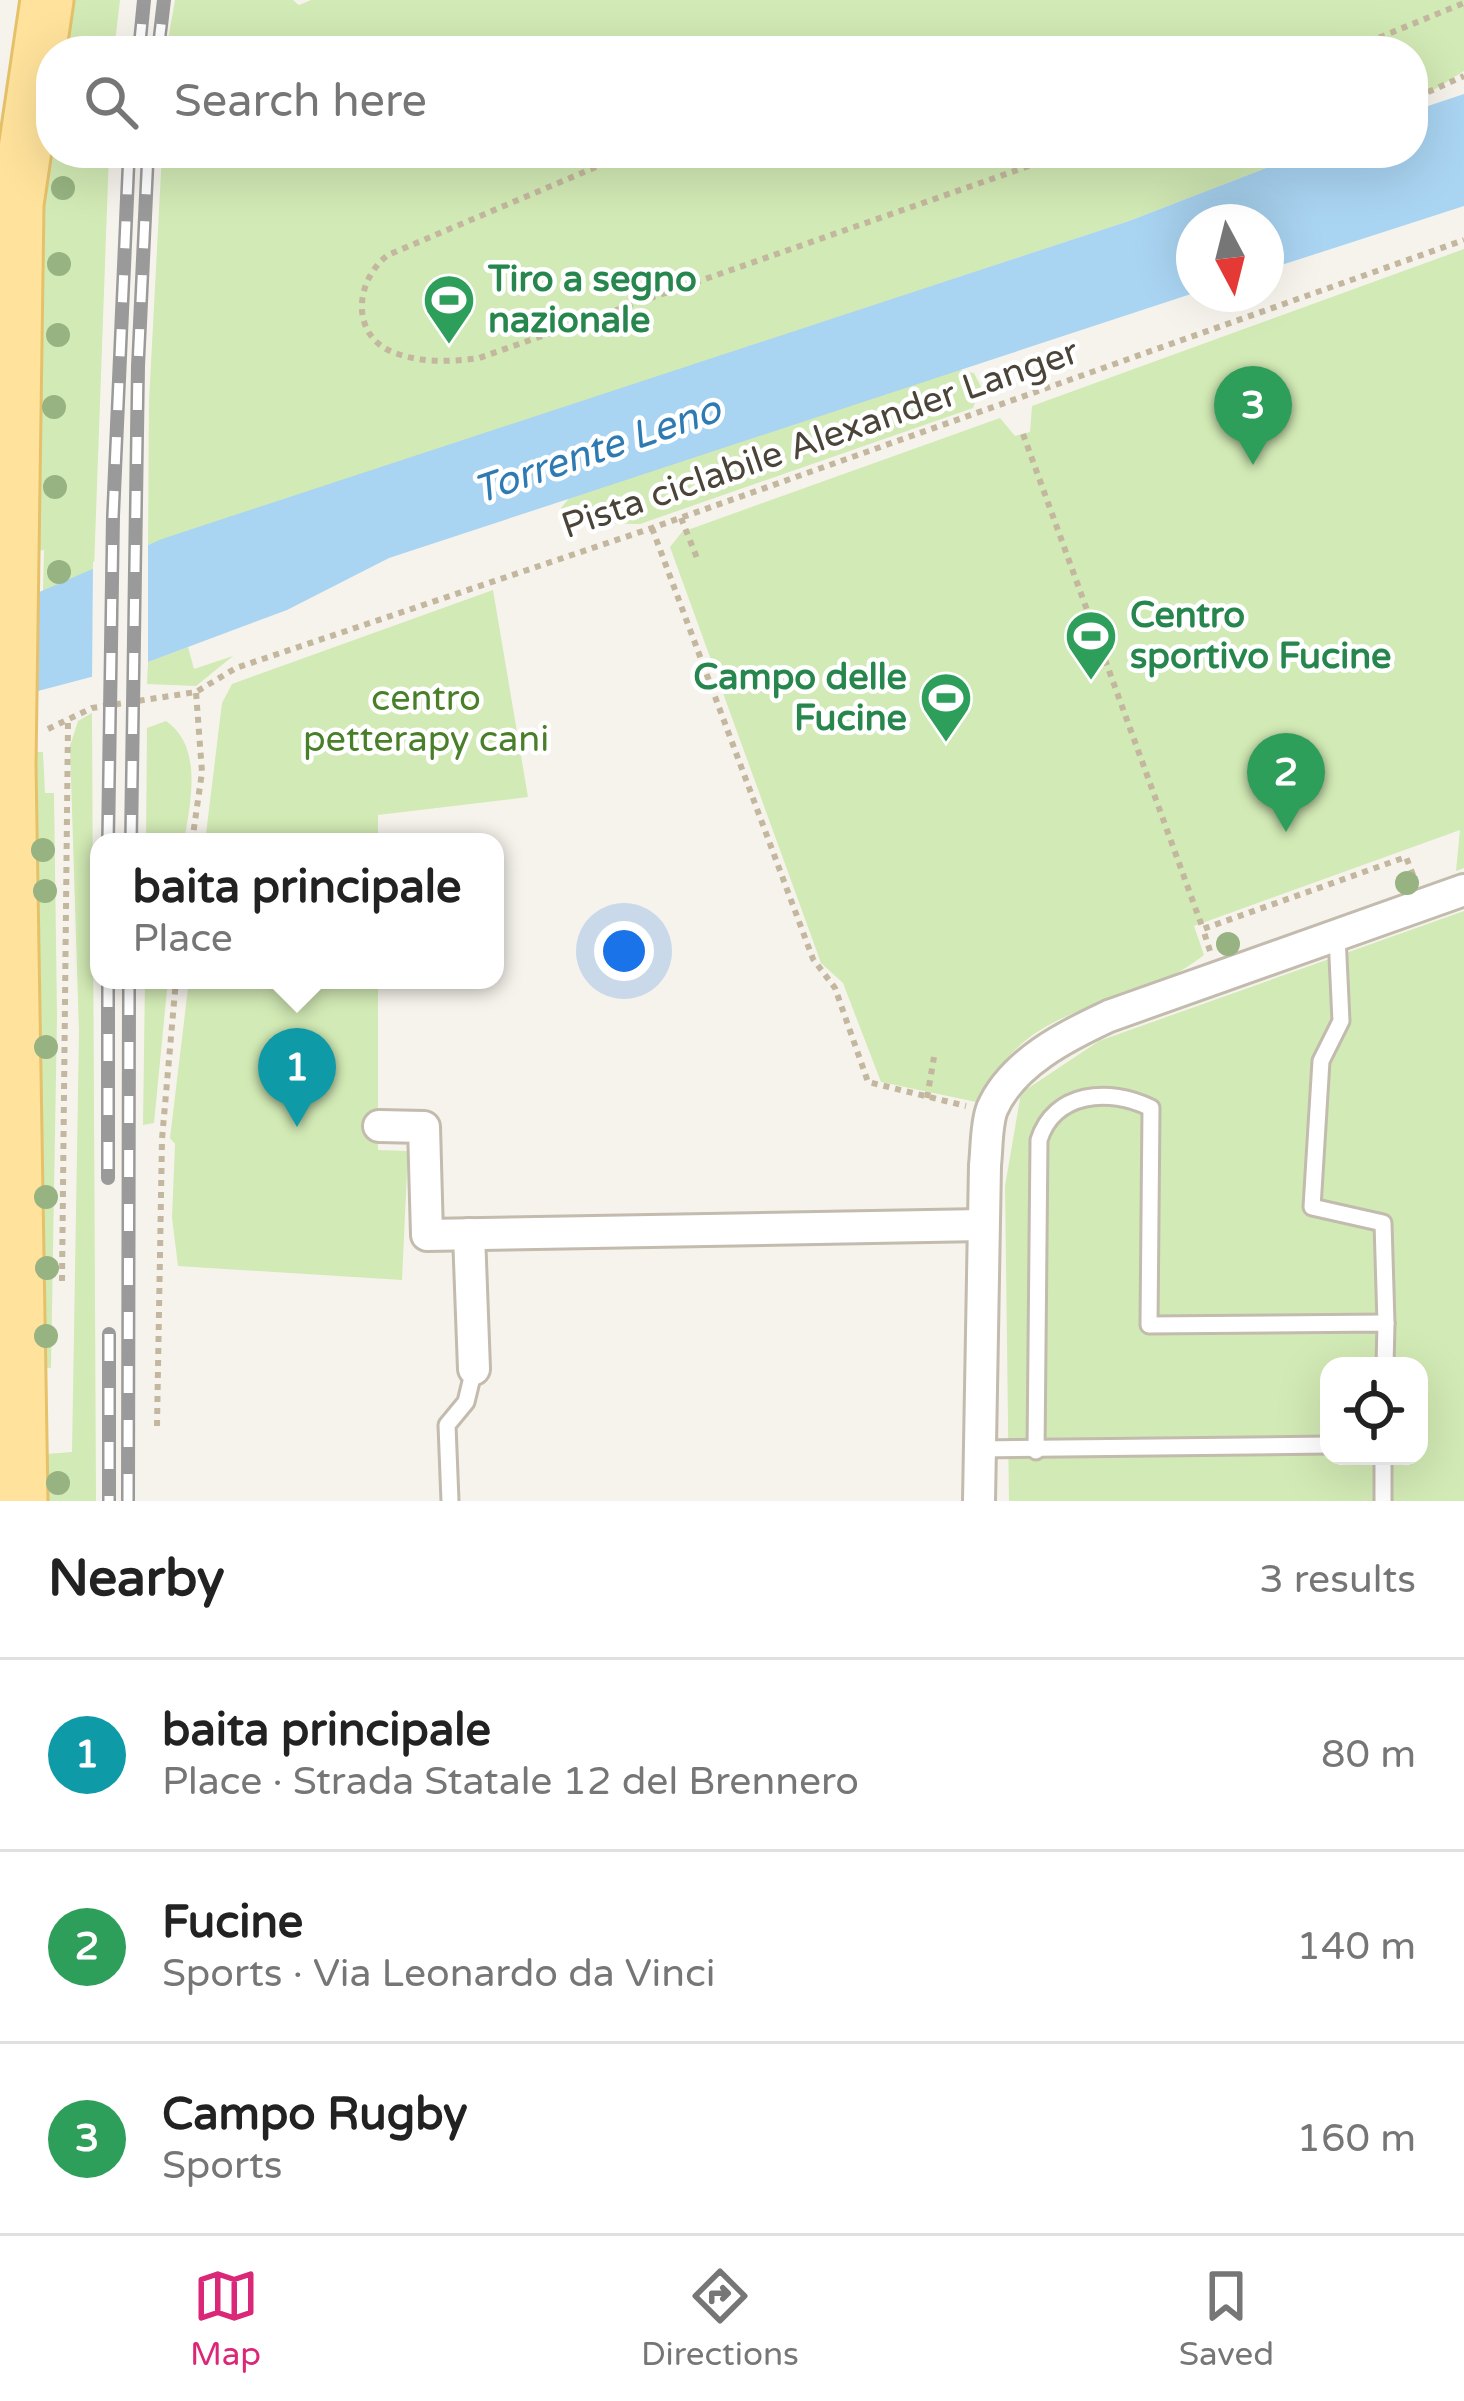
<!DOCTYPE html>
<meta charset="utf-8">
<style>
:root{--surface:#fff;--page:#f6f6f6;--text:#222;--muted:#767676;--line:#e0e0e0;--accent:#db2777}
body{margin:0;font-family:"Varela Round",sans-serif;background:var(--page);color:var(--text)}
.controls{position:absolute;right:36px;bottom:36px;display:grid;overflow:hidden;border-radius:24px;box-shadow:0 12px 48px #0002}
.controls button{width:108px;height:108px;display:grid;place-items:center;padding:0;border:0;border-bottom:3px solid var(--line);background:var(--surface);color:var(--text);font:60px sans-serif}
.compass{position:absolute;left:1176px;top:204px;width:108px;height:108px;border-radius:50%;background:var(--surface);box-shadow:0 12px 48px #0002;rotate:173deg}
.you{position:absolute;left:624px;top:951px;width:42px;height:42px;margin:-30px;border:9px solid #fff;border-radius:50%;background:#1a73e8;box-shadow:0 0 0 18px #1a73e833}
.badge{display:grid;place-items:center;width:78px;height:78px;border-radius:50%;background:var(--accent);color:#fff;font-size:39px;font-weight:700}
.pin{position:absolute;translate:-50% -99px;filter:drop-shadow(0 3px 6px #0008)}
.pin::after{content:'';position:absolute;top:63px;width:42px;height:36px;background:inherit;clip-path:polygon(0 0,100% 0,50% 100%)}
.popup{position:absolute;left:90px;top:833px;width:414px;height:156px;box-sizing:border-box;display:grid;place-content:center;border-radius:24px;background:var(--surface);filter:drop-shadow(0 3px 9px #0005);font-size:39px;white-space:nowrap;color:var(--muted)}
.popup b{font-size:45px;color:var(--text)}
.popup::after{content:'';position:absolute;left:50%;top:100%;margin-left:-24px;border:24px solid transparent;border-top-color:var(--surface)}
.list{margin:0;padding:0;list-style:none}
h2{display:flex;justify-content:space-between;align-items:center;height:156px;margin:0;padding:0 48px;font-size:51px}
h2 small{font-size:39px;font-weight:400;color:var(--muted)}
.list li{display:grid;grid-template-columns:78px 1fr auto;gap:36px;align-items:center;box-sizing:border-box;height:192px;padding:0 48px;border-top:3px solid var(--line)}
.list b{display:block;font-size:45px;white-space:nowrap}
.list p{margin:0;font-size:39px;white-space:nowrap;color:var(--muted)}
.list em{font-size:39px;font-style:normal;color:var(--muted)}
.icon{flex:none;width:66px;height:66px;fill:none;stroke:currentColor;stroke-width:2;stroke-linecap:round;stroke-linejoin:round}
.map{position:relative;flex:none;width:1464px;height:1501px;overflow:hidden}
.search{position:absolute;background:var(--surface);box-shadow:0 12px 48px #0002;left:36px;right:36px;top:36px;height:132px;display:flex;align-items:center;gap:30px;box-sizing:border-box;padding:0 42px;border-radius:48px;color:var(--muted);font-size:45px}
.sheet{height:732px;background:var(--surface)}
nav{display:flex;justify-content:space-around;align-items:center;box-sizing:border-box;height:168px;border-top:3px solid var(--line);background:var(--surface);font-size:33px;color:var(--muted)}
nav a{display:grid;justify-items:center;gap:6px}
nav .on{color:var(--accent)}
.map>svg:first-child{display:block}
</style>
<div class="map">
<svg width="1464" height="1501" viewBox="0 0 1464 1501">
<rect width="100%" height="100%" fill="#f6f3ec"/>
<g fill="#d2eab5" fill-rule="evenodd">
<polygon points="66,0 120,0 114,51 60,51"/>
<polygon points="175,0 293,0 299,5 311,0 1464,0 1464,71 1413,103 1413,51 166,51"/>
<polygon points="51,120 51,153 109,153 94,569 43,591 44,550 36,551 39,262"/>
<polygon points="162,153 1305,153 1129,221 148,545 149,402"/>
<path d="M1464 249V868L1456 871 1460 830 1194 926 1204 955C1126 1017 1025 993 981 1103L881 1082 843 983 821 963 670 547 682 532 1000 418 1015 436 1030 432 1032 406Z"/>
<polygon points="956,369 974,373 981,387 973,408 640,524 575,523 561,508 571,496"/>
<polygon points="493,590 528,797 378,815 378,842 205,842 222,703 232,684"/>
<polygon points="188,647 194,669 233,656 196,686 147,684 148,662"/>
<polygon points="92,713 96,1501 47,1501 47,1454 72,1452 79,1032 70,746 78,721"/>
<path d="M166 721C204 747 190 804 184 842H146L147 728Z"/>
<polygon points="34,752 43,752 45,793 54,793 57,1016 51,1368 40,1367"/>
<path d="M1464 911V1501H1009L1005 1186 1021 1093 1099 1041ZM1329 1366H1419V1456H1329Z"/>
<polygon points="145,980 168,980 154,1123 143,1125"/>
<polygon points="189,980 378,980 378,1150 408,1151 402,1280 178,1266 172,1218 175,1144 170,1138"/>
</g>
<polygon fill="#a9d4f2" points="1464,94 1464,206 1266,270 1266,222 1194,222 1194,293 389,558 287,610 148,662 0,701 0,609 162,539 1129,221 1305,153 1413,153 1413,111"/>
<polygon fill="#f6f3ec" points="148,538 148,668 92,684 93,562"/>
<g fill="none" stroke-linecap="round" stroke-linejoin="round">
<g stroke="#c2bbae" stroke-width="21">
<g id="lane">
<polyline points="1337,936 1341,1021 1321,1061 1312,1207 1383,1223 1386,1323"/>
<polyline points="979,1449 1329,1445"/>
<path d="M1036 1451 1039 1140C1054 1092 1109 1087 1151 1108L1149 1325 1386 1323 1385 1366"/>
<polyline points="450,1501 447,1425 466,1402 474,1369"/>
<polyline points="1383,1501 1383,1456"/>
</g>
</g>
<g stroke="#c2bbae" stroke-width="36">
<g id="street">
<polyline points="379,1126 424,1127 427,1235 983,1225"/>
<polyline points="469,1234 474,1369"/>
<path d="M979 1501 985 1165C987 1148 986 1125 992 1109 1012 1063 1066 1036 1109 1016L1464 890"/>
</g>
</g>
<g stroke="#e6c16a" stroke-width="57">
<polyline id="primary" points="21,1501 9,766 17,204 47,0"/>
</g>
<g stroke="#c4b79f" stroke-width="6" stroke-dasharray="6 6" stroke-linecap="butt">
<polyline points="1346,51 1464,3"/>
<polyline points="1417,97 1464,76"/>
<path d="M629 153 388 255C355 280 349 336 395 353 422 363 451 362 479 358L1066 153"/>
<polyline points="1023,434 1203,929"/>
<polyline points="681,518 697,558"/>
<polyline points="652,528 813,959 835,988 868,1082 966,1106"/>
<polyline points="48,729 92,708 196,692 236,668 652,528 1464,240"/>
<polyline points="192,842 202,772 196,692"/>
<polyline points="1210,951 1203,929 1406,857 1415,880"/>
<polyline points="927,1098 934,1057"/>
<polyline points="62,1281 68,721"/>
<polyline points="157,1426 162,1139 176,980"/>
</g>
<use href="#lane" stroke="#fff" stroke-width="15"/>
<use href="#street" stroke="#fff" stroke-width="30"/>
<use href="#primary" stroke="#ffe39c" stroke-width="51"/>
<g stroke="#9a9a9a" stroke-width="14">
<g id="rail">
<polyline points="139,51 144,0"/>
<polyline points="158,51 164,0"/>
<polyline points="108,842 113,516 129,153"/>
<polyline points="131,842 138,366 148,153"/>
<polyline points="108,980 108,1178"/>
<polyline points="109,1334 109,1501"/>
<polyline points="128,1501 129,980"/>
</g>
</g>
<use href="#rail" stroke="#fff" stroke-width="9" stroke-dasharray="27" stroke-linecap="butt"/>
</g>
<g fill="#97b381">
<circle cx="63" cy="188" r="12"/>
<circle cx="59" cy="264" r="12"/>
<circle cx="58" cy="335" r="12"/>
<circle cx="54" cy="407" r="12"/>
<circle cx="55" cy="487" r="12"/>
<circle cx="59" cy="572" r="12"/>
<circle cx="43" cy="850" r="12"/>
<circle cx="1407" cy="883" r="12"/>
<circle cx="45" cy="891" r="12"/>
<circle cx="1228" cy="944" r="12"/>
<circle cx="46" cy="1047" r="12"/>
<circle cx="46" cy="1197" r="12"/>
<circle cx="47" cy="1268" r="12"/>
<circle cx="46" cy="1336" r="12"/>
<circle cx="58" cy="1483" r="12"/>
</g>
<defs>
<g id="stadium-pin" transform="scale(2.7)"><path d="M0 17L-7.5 6A9.5 9.5 0 1 1 7.5 6Z" fill="#2e9e5b" stroke="#fff"/><path d="M0-5a6.5 5 0 1 0 0 10a6.5 5 0 1 0 0-10ZM-3.5-1.8h7v3.6h-7Z" fill="#fff"/></g>
</defs>
<g fill-rule="evenodd">
<use href="#stadium-pin" x="449" y="300"/>
<use href="#stadium-pin" x="1091" y="636"/>
<use href="#stadium-pin" x="946" y="698"/>
</g>
<g text-anchor="middle" dominant-baseline="central" stroke-width="9" stroke-linejoin="round" paint-order="stroke">
<g font-size="36" font-weight="bold" fill="#27864d" stroke="#fff" text-anchor="start">
<text x="488" y="279">Tiro a segno<tspan x="488" dy="41">nazionale</tspan></text>
<text x="1130" y="615">Centro<tspan x="1130" dy="41">sportivo Fucine</tspan></text>
<text x="907" y="677" text-anchor="end">Campo delle<tspan x="907" dy="41">Fucine</tspan></text>
</g>
<g font-size="36" fill="#4b4439" stroke="#fff">
<text transform="translate(820 439) rotate(-19)">Pista ciclabile Alexander Langer</text>
</g>
<g font-size="36" fill="#4a7f2a" stroke="#fff">
<text x="426" y="698">centro<tspan x="426" dy="41">petterapy cani</tspan></text>
</g>
<g font-size="39" font-style="italic" fill="#2e7ab2" stroke="#fff">
<text transform="translate(597 450) rotate(-19)">Torrente Leno</text>
</g>
</g>
</svg>
<div class="controls">
<button><svg class="icon" aria-label="locate" viewBox="0 0 24 24"><circle cx="12" cy="12" r="6"/><path d="M12 2v4M12 18v4M2 12h4M18 12h4"/></svg></button>
</div>
<svg class="compass" viewBox="-18 -18 36 36"><path d="M0-13l5 13h-10z" fill="#e53935"/><path d="M0 13l5-13h-10z" fill="#767676"/></svg>
<div class="you"></div>
<div class="pin badge" style="left:297px;top:1127px;background:#0f9aa8">1</div>
<div class="popup"><b>baita principale</b>Place</div>
<div class="pin badge" style="left:1286px;top:832px;background:#2e9e5b">2</div>
<div class="pin badge" style="left:1253px;top:465px;background:#2e9e5b">3</div>
<div class="search"><svg class="icon" aria-label="search" viewBox="0 0 24 24"><circle cx="10" cy="10" r="6"/><path d="M15 15l6 6"/></svg>Search here</div>
</div>
<section class="sheet">
<h2>Nearby<small>3 results</small></h2>
<ul class="list">
<li><span class="badge" style="background:#0f9aa8">1</span><div><b>baita principale</b><p>Place · Strada Statale 12 del Brennero</p></div><em>80 m</em></li>
<li><span class="badge" style="background:#2e9e5b">2</span><div><b>Fucine</b><p>Sports · Via Leonardo da Vinci</p></div><em>140 m</em></li>
<li><span class="badge" style="background:#2e9e5b">3</span><div><b>Campo Rugby</b><p>Sports</p></div><em>160 m</em></li>
</ul>
</section>
<nav>
<a class="on"><svg class="icon" aria-label="map" viewBox="0 0 24 24"><path d="M3 6l6-2 6 2 6-2v14l-6 2-6-2-6 2zM9 4v14M15 6v14"/></svg>Map</a>
<a><svg class="icon" aria-label="directions" viewBox="0 0 24 24"><path d="M12 3l9 9-9 9-9-9zM9 14v-3h6M13 9l2 2-2 2"/></svg>Directions</a>
<a><svg class="icon" aria-label="saved" viewBox="0 0 24 24"><path d="M7 4h10v16l-5-4-5 4z"/></svg>Saved</a>
</nav>
